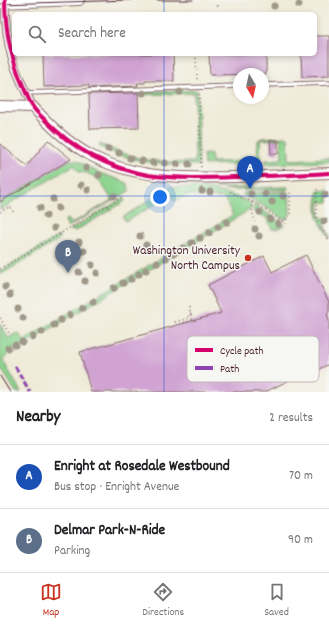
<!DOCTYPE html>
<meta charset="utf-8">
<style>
:root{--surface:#fff;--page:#f6f6f6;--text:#202124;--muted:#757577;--line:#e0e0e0;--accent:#c8321e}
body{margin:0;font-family:Dekko,sans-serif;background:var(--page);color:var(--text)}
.compass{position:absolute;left:233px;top:68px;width:36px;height:36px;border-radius:50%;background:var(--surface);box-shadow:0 2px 6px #0003;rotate:171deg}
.you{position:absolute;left:160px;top:197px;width:14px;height:14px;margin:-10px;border:3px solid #fff;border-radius:50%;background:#1a73e8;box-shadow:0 0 0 6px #1a73e833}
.badge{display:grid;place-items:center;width:26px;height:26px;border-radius:50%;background:var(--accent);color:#fff;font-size:13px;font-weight:700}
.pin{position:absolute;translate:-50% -33px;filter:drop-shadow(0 1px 2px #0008)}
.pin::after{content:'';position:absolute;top:21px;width:14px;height:12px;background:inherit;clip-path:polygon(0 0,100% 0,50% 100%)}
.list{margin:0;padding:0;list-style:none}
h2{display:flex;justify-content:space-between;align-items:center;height:52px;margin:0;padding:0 16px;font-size:17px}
h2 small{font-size:13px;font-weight:400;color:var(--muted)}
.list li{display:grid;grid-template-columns:26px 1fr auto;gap:12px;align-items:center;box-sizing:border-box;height:64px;padding:0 16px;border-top:1px solid var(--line)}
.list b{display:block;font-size:15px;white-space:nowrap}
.list p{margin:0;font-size:13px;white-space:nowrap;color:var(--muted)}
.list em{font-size:13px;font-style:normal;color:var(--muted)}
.icon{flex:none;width:22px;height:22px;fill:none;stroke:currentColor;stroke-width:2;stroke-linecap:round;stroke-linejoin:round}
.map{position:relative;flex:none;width:329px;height:392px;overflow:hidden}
.search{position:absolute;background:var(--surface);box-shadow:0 2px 6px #0003;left:12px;right:12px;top:12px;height:44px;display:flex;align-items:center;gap:10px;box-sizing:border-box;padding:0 14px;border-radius:6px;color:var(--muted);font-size:15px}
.sheet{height:180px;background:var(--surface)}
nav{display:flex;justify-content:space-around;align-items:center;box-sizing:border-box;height:56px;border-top:1px solid var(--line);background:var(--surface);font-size:11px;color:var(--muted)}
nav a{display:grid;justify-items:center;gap:2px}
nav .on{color:var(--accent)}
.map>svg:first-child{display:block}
</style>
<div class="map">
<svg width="329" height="392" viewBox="0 0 329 392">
<rect width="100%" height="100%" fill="#f6f6f2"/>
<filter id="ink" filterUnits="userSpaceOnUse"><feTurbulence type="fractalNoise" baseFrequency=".025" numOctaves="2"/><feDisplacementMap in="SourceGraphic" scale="8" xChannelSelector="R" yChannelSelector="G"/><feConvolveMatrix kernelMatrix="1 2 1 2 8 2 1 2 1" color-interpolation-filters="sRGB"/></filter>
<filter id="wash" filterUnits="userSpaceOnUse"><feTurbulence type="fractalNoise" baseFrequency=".012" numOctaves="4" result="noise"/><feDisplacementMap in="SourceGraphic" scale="16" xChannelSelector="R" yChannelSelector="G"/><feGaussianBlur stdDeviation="0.9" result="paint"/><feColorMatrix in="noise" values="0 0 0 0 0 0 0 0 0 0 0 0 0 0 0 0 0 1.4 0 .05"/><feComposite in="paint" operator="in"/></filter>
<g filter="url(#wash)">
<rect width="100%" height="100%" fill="#efebd8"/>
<g fill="#8cd48f" stroke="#6b7a5d">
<path d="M197 90 199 165C162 165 132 163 99 146L100 144C118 152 137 159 157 161 170 163 183 162 195 162L194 93 138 95V92Z"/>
<path d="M288 137 289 160 329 158V162L267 164 266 160 282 159 281 139 260 140 261 160H262V164H258L257 143C258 140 259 139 262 138Z"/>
<polygon points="203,154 210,154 211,155 212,162 248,161 248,164 204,165"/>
<path d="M71 159 73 161 76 160 97 172 125 182 128 184 129 191 68 227 65 221 66 219H67L71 224 112 200 100 181C95 176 86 172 79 172L74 165 9 204H10L0 210V202Z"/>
<polygon points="205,186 224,188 288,187 287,190 231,190"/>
<path d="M159 188C180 186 203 187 224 193 234 195 242 199 251 203V209L20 347 14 348 6 356 4 360 6 366 21 392H16L0 367V324L8 338 17 333 19 334 24 340 233 215 224 198 188 195C183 196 179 200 175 201L171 195 127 221H125L123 217 150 200 153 197 156 189Z"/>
<polygon points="328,190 328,202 319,203 320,218 326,218 328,221 328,222 323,226 329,234 329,238 318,218 317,208 318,191"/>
<polygon points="287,192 289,194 290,213 288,218 283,219 264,206 244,196 243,195 244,193"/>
<polygon points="123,198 125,201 77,230 74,231 70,230"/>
<polygon points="255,205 284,225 277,229 272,229 266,217 260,216 253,211"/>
<polygon points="59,236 59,239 57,241 0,275 0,271"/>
</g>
<g id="blocks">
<g fill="#d0a3d3">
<polygon points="315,36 329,36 329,76 302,77 301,54 315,54"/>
<polygon points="43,54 173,54 174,81 145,81 145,83 137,83 138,86 89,88 89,85 44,87"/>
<polygon points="209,54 266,54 266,74 210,75"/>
<polygon points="138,93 139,128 90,129 89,94"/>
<polygon points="48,140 71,159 0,202 0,144 27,166"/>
<polygon points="270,140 278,140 278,154 271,154"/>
<polygon points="306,255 329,302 329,312 327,313 329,321 329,364 307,375 306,372 265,392 91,392 80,352 221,313 208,285 264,256 272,272"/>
</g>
</g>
</g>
<g filter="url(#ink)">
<use href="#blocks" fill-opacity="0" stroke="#846668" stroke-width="1"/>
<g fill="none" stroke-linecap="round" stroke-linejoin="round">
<g stroke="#846668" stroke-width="5.5">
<g id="lane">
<polyline points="263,85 329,83"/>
<polyline points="26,93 239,86"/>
</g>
</g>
<g stroke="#846668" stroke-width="9">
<path id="street" d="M5 0C5 19 7 40 12 58 17 75 25 91 33 107"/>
</g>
<g stroke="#846668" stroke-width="12">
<g id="secondary">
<polyline points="0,3 79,0"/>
<path d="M0 106 33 107C50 126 68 143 90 155 136 180 188 178 238 177 268 176 299 174 329 173"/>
</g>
</g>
<g stroke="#846668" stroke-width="1.5" stroke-dasharray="1 3" stroke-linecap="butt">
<polyline points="218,5 218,9"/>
<polyline points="195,13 195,14"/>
<polyline points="196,54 197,82"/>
<polyline points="199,94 201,168"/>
<polyline points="317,189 316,209 317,220 329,240"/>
<polyline points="230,192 259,205 286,224"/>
<polyline points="253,202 252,210 255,222"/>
<polyline points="0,212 7,208 10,207 15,214"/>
<polyline points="282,221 287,219 290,216 290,190"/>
<polyline points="0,269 124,196"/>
<polyline points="189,307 193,321"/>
<polyline points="191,314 188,315 189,318 175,322 176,325 193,320"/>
<polyline points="0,318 10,335"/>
</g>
<use href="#lane" stroke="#fff" stroke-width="3.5"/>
<use href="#street" stroke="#fff" stroke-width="7"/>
<use href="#secondary" stroke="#fff" stroke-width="10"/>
<g stroke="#4a1f2b" stroke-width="1">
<polyline points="157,0 193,0"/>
<polyline points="0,4 131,0"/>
<polyline points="0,376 10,392"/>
</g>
<polyline stroke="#8e44ad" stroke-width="3" stroke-dasharray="6 3" stroke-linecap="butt" points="15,366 30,392"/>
<g stroke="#f6f6f2" stroke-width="6">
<path id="cycleway" d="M5 0C5 32 11 59 24 88 27 94 29 102 33 107 36 112 41 116 45 120 73 149 108 168 148 175 177 179 206 178 235 177 266 176 298 175 329 173"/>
</g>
<use href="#cycleway" stroke="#d6006c" stroke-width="4"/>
</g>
<g fill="#9f9889">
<circle cx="299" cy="5" r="3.5"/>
<circle cx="274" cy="6" r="3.5"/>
<circle cx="180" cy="92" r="3.5"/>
<circle cx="143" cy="93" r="3.5"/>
<circle cx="108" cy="149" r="3.5"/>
<circle cx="119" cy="153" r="3.5"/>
<circle cx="130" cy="158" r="3.5"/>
<circle cx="142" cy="161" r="3.5"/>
<circle cx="153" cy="163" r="3.5"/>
<circle cx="165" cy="163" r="3.5"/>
<circle cx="177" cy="164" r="3.5"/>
<circle cx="189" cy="164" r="3.5"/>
<circle cx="86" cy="168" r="3.5"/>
<circle cx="99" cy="175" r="3.5"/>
<circle cx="81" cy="185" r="3.5"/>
<circle cx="88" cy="190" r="3.5"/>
<circle cx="161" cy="191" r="3.5"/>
<circle cx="202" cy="191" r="3.5"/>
<circle cx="210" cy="192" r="3.5"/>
<circle cx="251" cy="194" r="3.5"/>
<circle cx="265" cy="194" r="3.5"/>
<circle cx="325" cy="195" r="3.5"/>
<circle cx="114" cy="196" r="3.5"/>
<circle cx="283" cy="196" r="3.5"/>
<circle cx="53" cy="199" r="3.5"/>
<circle cx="272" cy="202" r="3.5"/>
<circle cx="40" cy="208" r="3.5"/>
<circle cx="58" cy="208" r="3.5"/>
<circle cx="260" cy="212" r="3.5"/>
<circle cx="46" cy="216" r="3.5"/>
<circle cx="270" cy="219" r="3.5"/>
<circle cx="324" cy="221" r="3.5"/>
<circle cx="227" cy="222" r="3.5"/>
<circle cx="278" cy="224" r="3.5"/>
<circle cx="218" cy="227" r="3.5"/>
<circle cx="54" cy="228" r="3.5"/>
<circle cx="255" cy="229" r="3.5"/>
<circle cx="209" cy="233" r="3.5"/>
<circle cx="140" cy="236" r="3.5"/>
<circle cx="259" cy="236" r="3.5"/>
<circle cx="200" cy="238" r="3.5"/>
<circle cx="79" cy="242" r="3.5"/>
<circle cx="192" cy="243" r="3.5"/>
<circle cx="146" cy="245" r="3.5"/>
<circle cx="183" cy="248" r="3.5"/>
<circle cx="66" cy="250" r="3.5"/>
<circle cx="84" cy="251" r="3.5"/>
<circle cx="174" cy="253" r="3.5"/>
<circle cx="166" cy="258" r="3.5"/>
<circle cx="71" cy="259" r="3.5"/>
<circle cx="157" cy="263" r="3.5"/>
<circle cx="92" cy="265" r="3.5"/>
<circle cx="146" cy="270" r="3.5"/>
<circle cx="79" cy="272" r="3.5"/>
<circle cx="97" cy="273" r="3.5"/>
<circle cx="139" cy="274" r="3.5"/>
<circle cx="131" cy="279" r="3.5"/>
<circle cx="85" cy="281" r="3.5"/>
<circle cx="123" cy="283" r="3.5"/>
<circle cx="5" cy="287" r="3.5"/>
<circle cx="114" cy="288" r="3.5"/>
<circle cx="10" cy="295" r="3.5"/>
<circle cx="93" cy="302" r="3.5"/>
<circle cx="82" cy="308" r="3.5"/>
<circle cx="18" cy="309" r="3.5"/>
<circle cx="70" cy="315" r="3.5"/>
<circle cx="23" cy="318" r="3.5"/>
<circle cx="61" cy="320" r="3.5"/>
<circle cx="54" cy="325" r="3.5"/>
<circle cx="42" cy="332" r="3.5"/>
<circle cx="33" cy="337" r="3.5"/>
<circle cx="22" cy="342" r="3.5"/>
<circle cx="15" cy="345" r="3.5"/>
<circle cx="8" cy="348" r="3.5"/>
</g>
</g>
<path fill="none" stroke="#1d4ed8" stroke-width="1" stroke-opacity="0.55" d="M164 0V14M164 54V392M0 196H329"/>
<circle fill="#c8321e" stroke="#f6f6f2" stroke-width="1.5" cx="248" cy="258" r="4"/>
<g text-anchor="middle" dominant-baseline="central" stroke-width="3" stroke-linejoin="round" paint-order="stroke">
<g font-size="13" fill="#4a1f2b" stroke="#f6f6f2" text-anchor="end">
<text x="240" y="251">Washington University<tspan x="240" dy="15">North Campus</tspan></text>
</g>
</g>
<rect x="187" y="336" width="132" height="46" rx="6" fill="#f6f6f2" stroke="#c2b6b6" stroke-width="1"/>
<rect x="195" y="348" width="18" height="4" fill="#d6006c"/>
<rect x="195" y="366" width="18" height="4" fill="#8e44ad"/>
<g font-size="11" fill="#4a1f2b">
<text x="220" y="354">Cycle path</text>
<text x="220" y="372">Path</text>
</g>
</svg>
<svg class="compass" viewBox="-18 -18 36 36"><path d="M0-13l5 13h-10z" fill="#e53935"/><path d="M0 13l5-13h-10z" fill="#757577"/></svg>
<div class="you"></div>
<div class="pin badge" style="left:250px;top:189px;background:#1a4fb4">A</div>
<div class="pin badge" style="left:68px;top:273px;background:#5c6f8a">B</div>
<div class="search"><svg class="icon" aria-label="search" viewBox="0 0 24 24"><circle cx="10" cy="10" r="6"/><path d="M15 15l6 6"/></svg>Search here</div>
</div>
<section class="sheet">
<h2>Nearby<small>2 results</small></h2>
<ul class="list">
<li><span class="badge" style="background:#1a4fb4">A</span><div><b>Enright at Rosedale Westbound</b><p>Bus stop · Enright Avenue</p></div><em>70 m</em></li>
<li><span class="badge" style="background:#5c6f8a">B</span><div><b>Delmar Park-N-Ride</b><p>Parking</p></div><em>90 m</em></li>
</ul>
</section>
<nav>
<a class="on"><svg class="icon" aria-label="map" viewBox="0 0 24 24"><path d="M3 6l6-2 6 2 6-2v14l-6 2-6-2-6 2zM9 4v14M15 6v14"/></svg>Map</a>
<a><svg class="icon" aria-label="directions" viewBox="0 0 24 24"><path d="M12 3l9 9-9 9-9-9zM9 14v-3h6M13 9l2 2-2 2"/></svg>Directions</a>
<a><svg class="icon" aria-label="saved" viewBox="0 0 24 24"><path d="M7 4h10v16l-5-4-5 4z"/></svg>Saved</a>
</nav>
